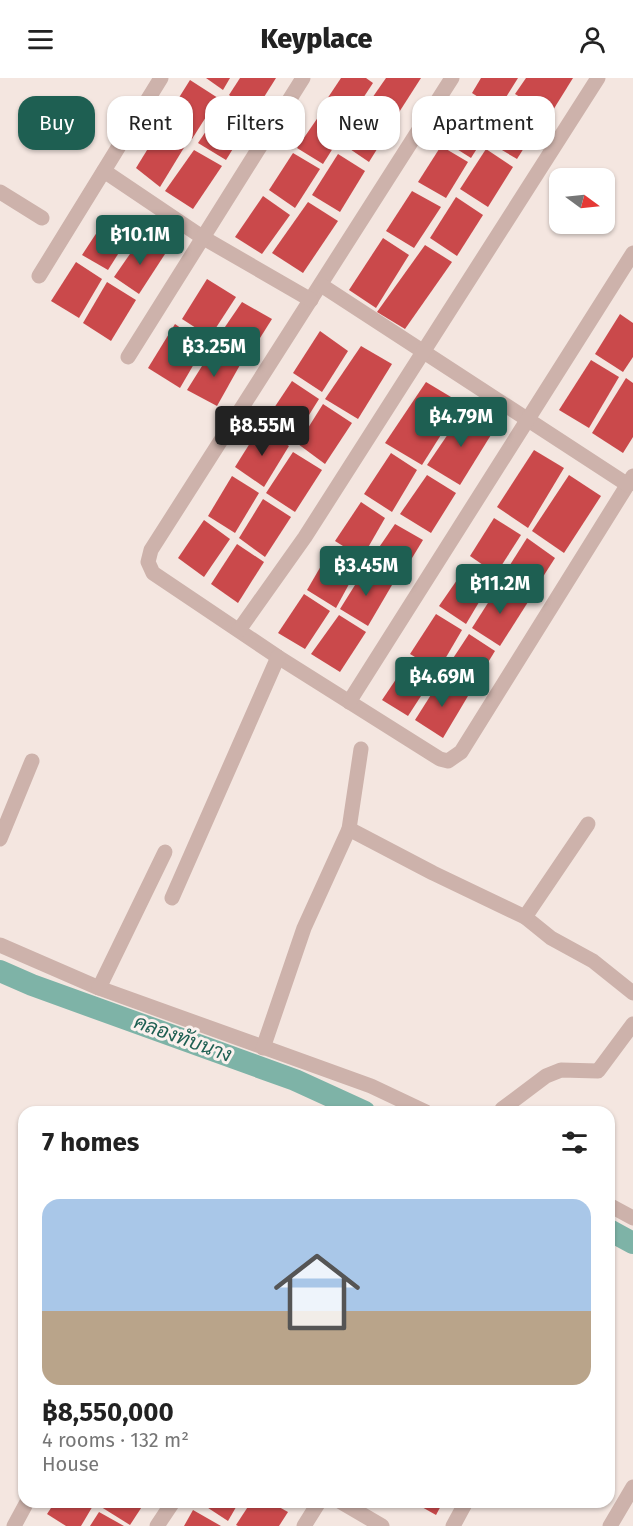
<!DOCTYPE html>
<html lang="en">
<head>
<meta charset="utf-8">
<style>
	:root { --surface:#fff; --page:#f6f6f6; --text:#222; --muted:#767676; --accent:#1e5f52 }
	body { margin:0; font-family:"Fira Sans",Sarabun,sans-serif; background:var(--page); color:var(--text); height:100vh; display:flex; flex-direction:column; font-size:22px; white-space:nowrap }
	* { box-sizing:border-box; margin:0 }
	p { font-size:20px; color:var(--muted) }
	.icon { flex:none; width:33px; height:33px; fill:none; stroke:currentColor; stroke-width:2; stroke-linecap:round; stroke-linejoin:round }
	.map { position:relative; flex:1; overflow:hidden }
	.drawer { position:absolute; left:18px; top:1028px; width:597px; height:402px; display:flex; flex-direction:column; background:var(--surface); border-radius:18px; box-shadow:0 2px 4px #0004 }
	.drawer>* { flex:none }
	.banner { position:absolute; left:18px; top:18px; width:597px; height:54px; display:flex; gap:12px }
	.needle { width:39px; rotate:105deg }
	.controls { position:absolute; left:549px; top:90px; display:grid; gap:12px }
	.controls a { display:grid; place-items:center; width:66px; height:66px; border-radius:12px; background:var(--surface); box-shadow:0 2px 4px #0004; font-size:30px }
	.price { position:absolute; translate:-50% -51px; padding:0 14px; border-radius:6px; background:var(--accent); color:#fff; font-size:20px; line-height:39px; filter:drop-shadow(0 2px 3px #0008) }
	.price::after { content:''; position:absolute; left:50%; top:36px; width:18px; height:14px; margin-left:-9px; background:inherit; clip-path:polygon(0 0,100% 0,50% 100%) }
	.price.on { background:#222; color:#fff }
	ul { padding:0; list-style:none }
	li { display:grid; align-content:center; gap:12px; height:318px; padding:0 24px }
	li span { display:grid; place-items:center; height:186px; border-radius:18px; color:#555 }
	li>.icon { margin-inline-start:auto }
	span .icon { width:108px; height:108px; fill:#fffc; stroke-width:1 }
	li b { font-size:26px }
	h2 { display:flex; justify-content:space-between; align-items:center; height:72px; padding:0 24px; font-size:26px }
	.chip { padding:0 21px; border-radius:18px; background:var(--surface); box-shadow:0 2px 4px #0004; font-size:21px; line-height:54px }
	.chip.on { background:var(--accent); color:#fff }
	header { display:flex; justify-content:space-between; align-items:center; height:78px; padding:0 24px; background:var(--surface); font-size:27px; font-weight:800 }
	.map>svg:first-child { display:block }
</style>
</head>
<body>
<header><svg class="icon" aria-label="menu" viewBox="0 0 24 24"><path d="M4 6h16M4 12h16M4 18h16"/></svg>Keyplace<svg class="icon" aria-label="person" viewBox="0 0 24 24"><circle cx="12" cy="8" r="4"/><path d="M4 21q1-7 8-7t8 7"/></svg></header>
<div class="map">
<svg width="633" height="1448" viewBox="0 0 633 1448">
	<rect width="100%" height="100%" fill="#f4e6e0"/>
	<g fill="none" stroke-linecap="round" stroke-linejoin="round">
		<g stroke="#7eb3a7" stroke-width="22">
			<path d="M 0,893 L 32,907 L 295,1002 L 365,1034"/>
			<path d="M 609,1152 L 633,1165"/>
		</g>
	</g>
	<g fill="#ca494b">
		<path d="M 206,0 L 230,0 L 223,12 Z"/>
		<path d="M 240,0 L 276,0 L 254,35 L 229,17 Z"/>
		<path d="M 341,0 L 366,0 L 373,5 L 348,43 L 323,27 Z"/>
		<path d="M 386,0 L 421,0 L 396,39 L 370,23 Z"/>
		<path d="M 481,0 L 518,0 L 498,32 L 472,15 Z"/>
		<path d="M 526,0 L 573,0 L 550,37 L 515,16 Z"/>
		<path d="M 190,2 L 218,20 L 192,61 L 165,42 Z"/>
		<path d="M 518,23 L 543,40 L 517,81 L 490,65 Z"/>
		<path d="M 225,25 L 252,40 L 226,82 L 198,65 Z"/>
		<path d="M 468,26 L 495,42 L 471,80 L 444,63 Z"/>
		<path d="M 370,29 L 394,44 L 369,84 L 344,67 Z"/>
		<path d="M 323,32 L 347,48 L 323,86 L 297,70 Z"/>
		<path d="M 160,51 L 185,68 L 160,109 L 136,90 Z"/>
		<path d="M 441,68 L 468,84 L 446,120 L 418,104 Z"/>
		<path d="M 486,71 L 513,89 L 488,129 L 460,111 Z"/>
		<path d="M 194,72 L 222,88 L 193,131 L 165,113 Z"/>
		<path d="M 293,75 L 320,91 L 295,130 L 269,112 Z"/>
		<path d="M 338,76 L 365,93 L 340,134 L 312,117 Z"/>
		<path d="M 412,113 L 441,129 L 414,170 L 386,153 Z"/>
		<path d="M 263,118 L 290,137 L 262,176 L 235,159 Z"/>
		<path d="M 456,119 L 483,137 L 457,178 L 430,160 Z"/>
		<path d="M 308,124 L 338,143 L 303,195 L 272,175 Z"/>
		<path d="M 107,139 L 132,154 L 108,192 L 82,177 Z"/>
		<path d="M 141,160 L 165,176 L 139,216 L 114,199 Z"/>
		<path d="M 383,160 L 409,177 L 376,230 L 349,212 Z"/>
		<path d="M 425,167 L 452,184 L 405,251 L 377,234 Z"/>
		<path d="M 76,184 L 102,201 L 79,240 L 51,223 Z"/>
		<path d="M 207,201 L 236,219 L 210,259 L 182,241 Z"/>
		<path d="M 107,204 L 136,222 L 111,263 L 83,245 Z"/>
		<path d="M 242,224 L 272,241 L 246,282 L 214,265 Z"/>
		<path d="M 620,236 L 633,245 L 633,279 L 623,294 L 595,276 Z"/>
		<path d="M 175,246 L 205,267 L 180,310 L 148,290 Z"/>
		<path d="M 320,253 L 348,273 L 322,314 L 293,295 Z"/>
		<path d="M 361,268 L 392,286 L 358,341 L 325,321 Z"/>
		<path d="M 212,272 L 240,287 L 217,328 L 187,312 Z"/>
		<path d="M 591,282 L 619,299 L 589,350 L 559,332 Z"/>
		<path d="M 626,300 L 633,305 L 633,359 L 623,375 L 592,355 Z"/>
		<path d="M 292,303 L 319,321 L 294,361 L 266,342 Z"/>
		<path d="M 426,304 L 461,325 L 422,387 L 385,365 Z"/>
		<path d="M 323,326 L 352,345 L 325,386 L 298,366 Z"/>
		<path d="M 463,334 L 494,352 L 460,407 L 427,387 Z"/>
		<path d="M 260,349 L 289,368 L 264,409 L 235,389 Z"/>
		<path d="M 534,372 L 564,390 L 528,450 L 497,429 Z"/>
		<path d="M 293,374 L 322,392 L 295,434 L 266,415 Z"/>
		<path d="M 391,375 L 417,392 L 392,434 L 364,416 Z"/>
		<path d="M 427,397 L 456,415 L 431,455 L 400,436 Z"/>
		<path d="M 569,397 L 601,418 L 564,475 L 532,453 Z"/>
		<path d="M 232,398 L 259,415 L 235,455 L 208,438 Z"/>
		<path d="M 263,421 L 291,439 L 265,479 L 239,460 Z"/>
		<path d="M 361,424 L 385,440 L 362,480 L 335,463 Z"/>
		<path d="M 494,440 L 521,457 L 496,496 L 470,478 Z"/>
		<path d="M 204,442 L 230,461 L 204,499 L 178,480 Z"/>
		<path d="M 395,446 L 423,462 L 398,503 L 369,484 Z"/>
		<path d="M 527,460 L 555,480 L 530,519 L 501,501 Z"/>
		<path d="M 237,466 L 264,484 L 238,525 L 211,506 Z"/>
		<path d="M 332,469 L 360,486 L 336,530 L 307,512 Z"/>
		<path d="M 466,489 L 491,504 L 466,546 L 439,528 Z"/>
		<path d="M 365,491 L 392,507 L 368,548 L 340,531 Z"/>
		<path d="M 500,506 L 528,524 L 500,568 L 472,550 Z"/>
		<path d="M 304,516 L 330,533 L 305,571 L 278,555 Z"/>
		<path d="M 436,536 L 462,552 L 438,593 L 410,576 Z"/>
		<path d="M 339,537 L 366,554 L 340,594 L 311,576 Z"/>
		<path d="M 469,556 L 495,573 L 471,612 L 444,594 Z"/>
		<path d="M 409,582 L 434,598 L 408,638 L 382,622 Z"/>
		<path d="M 441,601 L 468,618 L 443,660 L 415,642 Z"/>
		<path d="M 55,1424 L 90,1424 L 94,1426 L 81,1448 L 66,1448 L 47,1436 Z"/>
		<path d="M 100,1424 L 145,1424 L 130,1447 L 98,1427 Z"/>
		<path d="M 199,1424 L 239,1424 L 228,1443 Z"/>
		<path d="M 251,1424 L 270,1424 L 288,1434 L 279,1448 L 238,1448 L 236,1447 Z"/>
		<path d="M 413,1424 L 443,1424 L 436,1437 Z"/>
		<path d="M 193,1432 L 221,1448 L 184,1448 Z"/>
		<path d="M 99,1434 L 124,1448 L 90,1448 Z"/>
	</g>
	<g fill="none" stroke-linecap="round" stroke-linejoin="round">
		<g stroke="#cdb2ab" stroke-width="15">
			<path d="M 452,0 L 151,472 L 148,484 L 153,495 L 278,579 L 440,681 L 448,683 L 461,674 L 633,398"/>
			<path d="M 104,93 L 202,159 L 311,222"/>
			<path d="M 0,114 L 42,140"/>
			<path d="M 39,198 L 161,0"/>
			<path d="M 321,207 L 628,407"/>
			<path d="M 128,279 L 303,0"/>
			<path d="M 239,552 L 305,459 L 598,0"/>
			<path d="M 349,624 L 633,175"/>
			<path d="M 349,751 L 433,795 L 525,839 L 551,860 L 593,883 L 633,915"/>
			<path d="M 0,761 L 32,683"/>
			<path d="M 172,820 L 278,579"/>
			<path d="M 525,839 L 588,746"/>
			<path d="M 0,867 L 99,910 L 371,1008 L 426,1034"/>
			<path d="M 99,910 L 165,774"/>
			<path d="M 263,970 L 304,850 L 349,751 L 361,671"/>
			<path d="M 502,1031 L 546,998 L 561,992 L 598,993 L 633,946"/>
			<path d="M 609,1127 L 633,1140"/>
			<path d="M 341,1424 L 382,1448"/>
			<path d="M 14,1448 L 27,1424"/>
			<path d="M 157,1448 L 173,1424"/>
			<path d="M 304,1448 L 319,1424"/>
			<path d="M 453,1448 L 466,1424"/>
			<path d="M 610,1448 L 633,1409"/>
		</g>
	</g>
	<g text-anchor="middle" stroke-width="6" stroke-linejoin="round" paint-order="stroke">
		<g font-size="20" font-style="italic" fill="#1e5f52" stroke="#fbf1ee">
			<text transform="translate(183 960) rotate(20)" y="7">คลองทับนาง</text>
		</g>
	</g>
</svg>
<div class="controls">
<a><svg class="needle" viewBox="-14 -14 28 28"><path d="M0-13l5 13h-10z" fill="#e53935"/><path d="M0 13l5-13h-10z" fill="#767676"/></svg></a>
</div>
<b class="price" style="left:140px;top:188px">฿10.1M</b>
<b class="price" style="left:214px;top:300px">฿3.25M</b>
<b class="price" style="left:461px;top:370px">฿4.79M</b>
<b class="price on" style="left:262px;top:379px">฿8.55M</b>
<b class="price" style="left:366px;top:519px">฿3.45M</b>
<b class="price" style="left:500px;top:537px">฿11.2M</b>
<b class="price" style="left:442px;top:630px">฿4.69M</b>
<div class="banner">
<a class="chip on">Buy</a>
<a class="chip">Rent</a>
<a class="chip">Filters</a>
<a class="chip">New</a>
<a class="chip">Apartment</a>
</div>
<section class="drawer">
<h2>7 homes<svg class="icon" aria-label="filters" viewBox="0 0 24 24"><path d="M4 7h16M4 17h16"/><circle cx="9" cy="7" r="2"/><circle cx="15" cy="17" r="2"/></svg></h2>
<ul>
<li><span style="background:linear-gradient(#a9c7e8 60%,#b9a48a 0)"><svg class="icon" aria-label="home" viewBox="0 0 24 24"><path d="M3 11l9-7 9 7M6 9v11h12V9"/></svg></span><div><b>฿8,550,000</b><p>4 rooms · 132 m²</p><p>House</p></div></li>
</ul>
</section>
</div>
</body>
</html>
